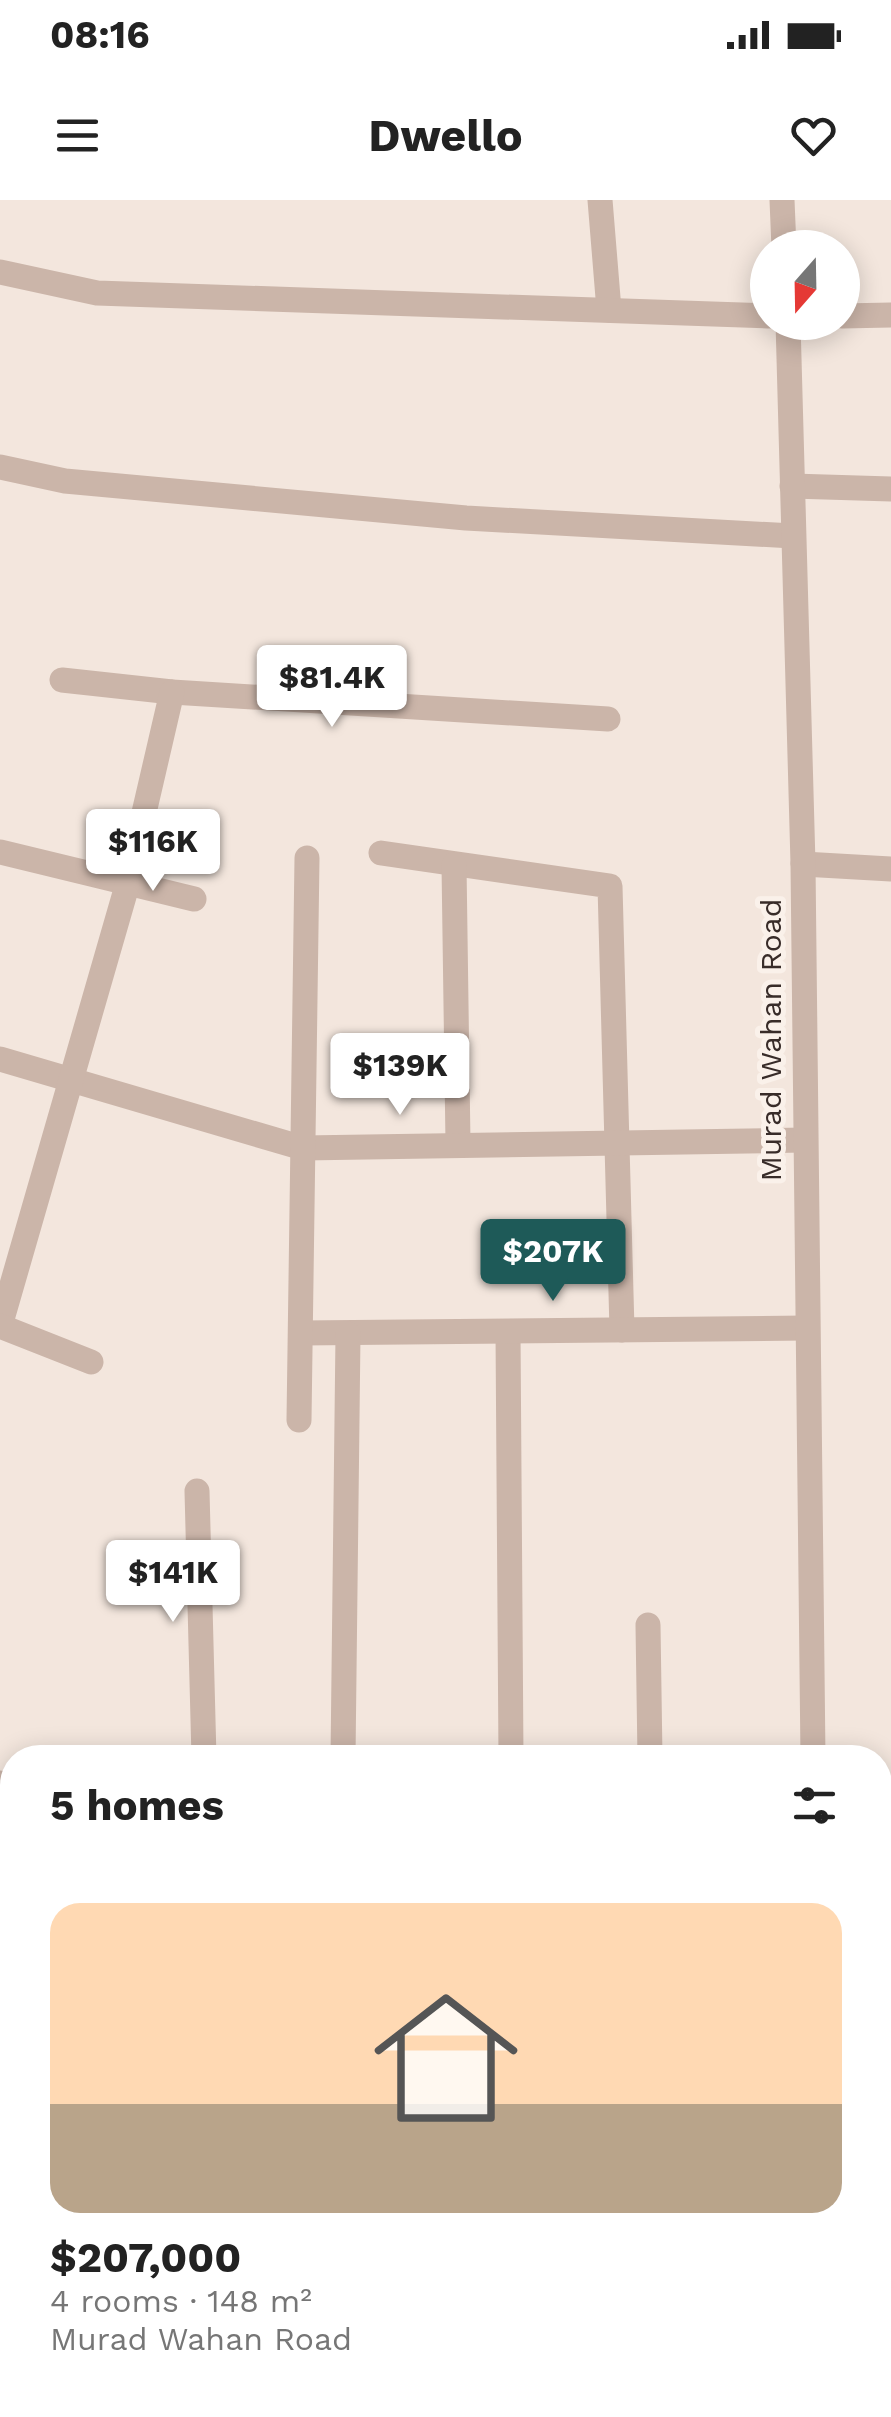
<!DOCTYPE html>
<html lang="en">
<head>
<meta charset="utf-8">
<style>
	:root { --surface:#fff; --page:#f2f2f2; --text:#222; --muted:#767676; --line:#e0e0e0; --accent:#1e5a58 }
	body { margin:0; font-family:"Work Sans",sans-serif; background:var(--page); color:var(--text); height:100vh; display:flex; flex-direction:column; font-size:38px; white-space:nowrap }
	* { box-sizing:border-box; margin:0 }
	p { font-size:32px; color:var(--muted) }
	.icon { flex:none; width:55px; height:55px; fill:none; stroke:currentColor; stroke-width:2; stroke-linecap:round; stroke-linejoin:round }
	.map { position:relative; flex:1; overflow:hidden }
	.side { position:absolute; left:0px; top:1545px; width:892px; height:672px; display:flex; flex-direction:column; background:var(--surface); border-radius:40px 40px 0 0; box-shadow:0 5px 25px #0003 }
	.side>* { flex:none }
	.needle { width:65px; rotate:200deg }
	.fabs { position:absolute; left:750px; top:30px; display:grid; gap:20px }
	.fabs a { display:grid; place-items:center; width:110px; height:110px; border-radius:50%; background:var(--surface); box-shadow:0 5px 25px #0003; font-size:50px }
	.price { position:absolute; translate:-50% -85px; padding:0 22px; border-radius:10px; background:#fff; color:#222; font-size:32px; line-height:65px; filter:drop-shadow(0 2px 5px #0008) }
	.price::after { content:''; position:absolute; left:50%; top:60px; width:30px; height:22px; margin-left:-15px; background:inherit; clip-path:polygon(0 0,100% 0,50% 100%) }
	.price.selected { background:var(--accent); color:#fff }
	ul { padding:0; list-style:none }
	li { display:grid; align-content:center; gap:20px; height:530px; padding:0 50px }
	li+li { border-top:2px solid var(--line) }
	li span { display:grid; place-items:center; height:310px; border-radius:30px; color:#555 }
	li>.icon { margin-inline-start:auto }
	span .icon { width:180px; height:180px; fill:#fffc; stroke-width:1 }
	li b { font-size:42px }
	h2 { display:flex; justify-content:space-between; align-items:center; height:120px; padding:0 50px; font-size:42px }
	.status { display:flex; justify-content:space-between; align-items:center; height:70px; padding:0 50px; background:var(--surface); direction:ltr }
	.status svg { height:28px; fill:currentColor }
	header { display:flex; justify-content:space-between; align-items:center; height:130px; padding:0 50px; background:var(--surface); font-size:45px; font-weight:700 }
	.map>svg:first-child { display:block }
</style>
</head>
<body>
<div class="status"><b>08:16</b><svg viewBox="0 0 49 12"><path d="M0 12V9h3v3zM5 12V6h3v6zM10 12V3h3v9zM15 12V0h3v12zM26 1h20v11H26zM47 4h2v5h-2z"/></svg></div>
<header><svg class="icon" aria-label="menu" viewBox="0 0 24 24"><path d="M4 6h16M4 12h16M4 18h16"/></svg>Dwello<svg class="icon" aria-label="heart" viewBox="0 0 24 24"><path d="M12 20l-8-8c-3-5 5-10 8-4 3-6 11-1 8 4z"/></svg></header>
<div class="map">
<svg width="891" height="2217" viewBox="0 0 891 2217">
	<rect width="100%" height="100%" fill="#f3e6dd"/>
	<g fill="none" stroke-linecap="round" stroke-linejoin="round">
		<g stroke="#cbb5a9" stroke-width="25">
			<path d="M 600,0 L 609,110"/>
			<path d="M 0,72 L 97,93 L 768,116"/>
			<path d="M 842,116 L 891,115"/>
			<path d="M 0,267 L 65,281 L 466,318 L 793,336"/>
			<path d="M 792,286 L 891,289"/>
			<path d="M 62,480 L 172,492 L 608,519"/>
			<path d="M 0,652 L 194,699"/>
			<path d="M 381,653 L 610,686 L 622,1130"/>
			<path d="M 803,664 L 891,669"/>
			<path d="M 454,665 L 458,943"/>
			<path d="M 0,859 L 303,948 L 804,940"/>
			<path d="M 0,1126 L 127,686 L 172,492"/>
			<path d="M 0,1126 L 91,1162"/>
			<path d="M 508,1132 L 511,1558"/>
			<path d="M 301,1133 L 806,1128"/>
			<path d="M 299,1220 L 307,658"/>
			<path d="M 197,1291 L 204,1558"/>
			<path d="M 648,1425 L 650,1558"/>
			<path d="M 343,1558 L 348,1134"/>
			<path d="M 0,1583 L 11,1587"/>
			<path d="M 0,1771 L 12,1771"/>
			<path d="M 880,1933 L 891,1934"/>
			<path d="M 362,2205 L 363,2217"/>
			<path d="M 532,2205 L 533,2208"/>
			<path d="M 657,2205 L 657,2217"/>
		</g>
		<g stroke="#cbb5a9" stroke-width="25">
			<path d="M 782,0 L 784,48"/>
			<path d="M 788,122 L 803,664 L 813,1558"/>
			<path d="M 843,2205 L 844,2217"/>
		</g>
	</g>
	<g text-anchor="middle" stroke-width="10" stroke-linejoin="round" paint-order="stroke">
		<g font-size="30" fill="#382c29" stroke="#faf1ea">
			<text transform="translate(771 840) rotate(-90)" y="10">Murad Wahan Road</text>
		</g>
	</g>
</svg>
<div class="fabs">
<a><svg class="needle" viewBox="-14 -14 28 28"><path d="M0-13l5 13h-10z" fill="#e53935"/><path d="M0 13l5-13h-10z" fill="#767676"/></svg></a>
</div>
<b class="price" style="left:332px;top:530px">$81.4K</b>
<b class="price" style="left:153px;top:694px">$116K</b>
<b class="price" style="left:400px;top:918px">$139K</b>
<b class="price selected" style="left:553px;top:1104px">$207K</b>
<b class="price" style="left:173px;top:1425px">$141K</b>
<section class="side">
<h2>5 homes<svg class="icon" aria-label="filters" viewBox="0 0 24 24"><path d="M4 7h16M4 17h16"/><circle cx="9" cy="7" r="2"/><circle cx="15" cy="17" r="2"/></svg></h2>
<ul>
<li><span style="background:linear-gradient(#ffd9b3 65%,#b9a48a 0)"><svg class="icon" aria-label="home" viewBox="0 0 24 24"><path d="M3 11l9-7 9 7M6 9v11h12V9"/></svg></span><div><b>$207,000</b><p>4 rooms · 148 m²</p><p>Murad Wahan Road</p></div></li>
</ul>
</section>
</div>
</body>
</html>
